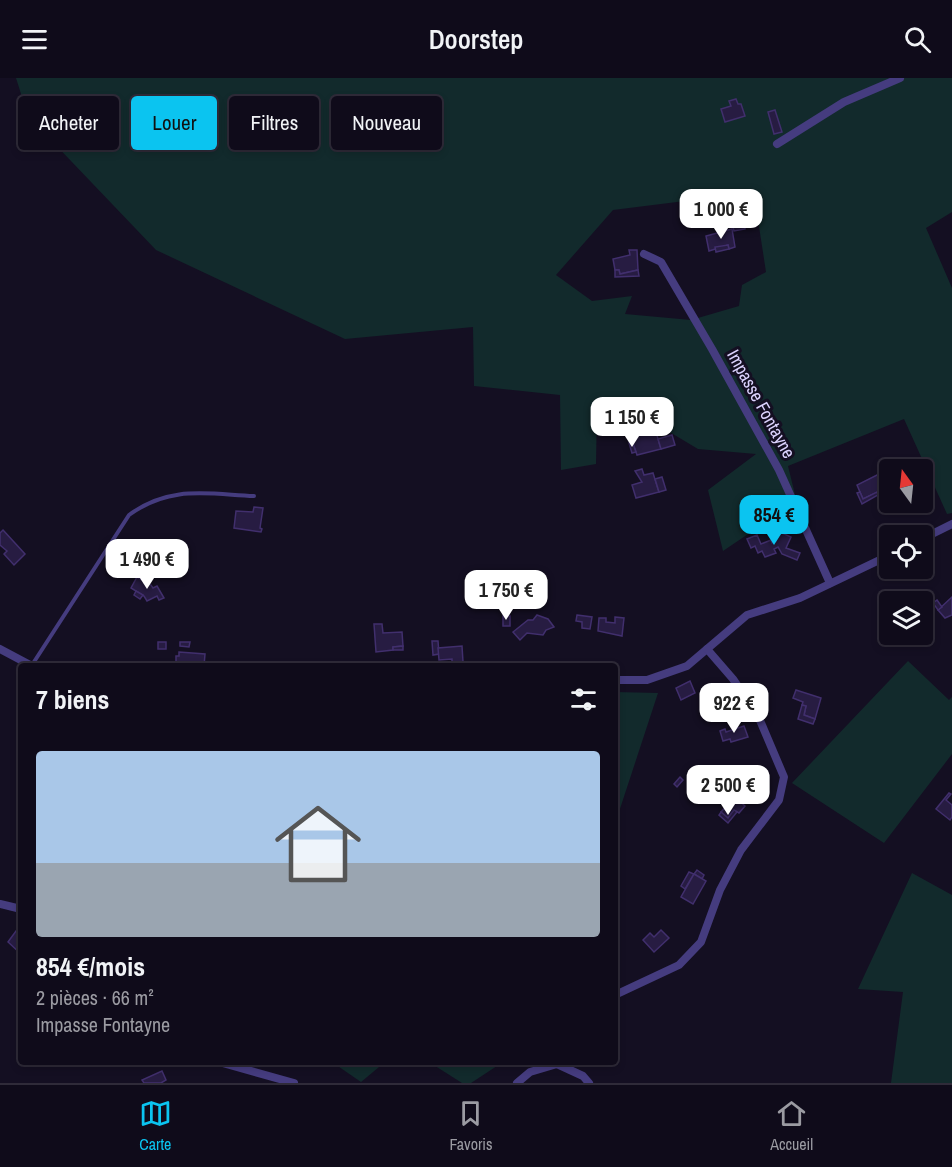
<!DOCTYPE html>
<html lang="fr">
<head>
<meta charset="utf-8">
<style>
	:root { --surface:#0f0b1a; --page:#1d1927; --text:#f1f3f6; --muted:#9b9ba2; --line:#2f2b39; --accent:#0bc4f0 }
	body { margin:0; font-family:"Archivo Narrow",sans-serif; background:var(--page); color:var(--text); height:100vh; display:flex; flex-direction:column; font-size:22px; white-space:nowrap }
	* { box-sizing:border-box; margin:0 }
	p { font-size:20px; color:var(--muted) }
	.icon { flex:none; width:33px; height:33px; fill:none; stroke:currentColor; stroke-width:2; stroke-linecap:round; stroke-linejoin:round }
	.map { position:relative; flex:1; overflow:hidden }
	.details { position:absolute; left:18px; top:585px; width:600px; height:402px; display:flex; flex-direction:column; background:var(--surface); border-radius:6px; box-shadow:0 3px 9px #0003,0 0 0 2px var(--line) }
	.details>* { flex:none }
	.top-card { position:absolute; left:18px; top:18px; width:600px; height:54px; display:flex; gap:12px }
	.needle { width:39px; rotate:345deg }
	.fabs { position:absolute; left:879px; top:381px; display:grid; gap:12px }
	.fabs a { display:grid; place-items:center; width:54px; height:54px; border-radius:6px; background:var(--surface); box-shadow:0 3px 9px #0003,0 0 0 2px var(--line); font-size:30px }
	.price { position:absolute; translate:-50% -51px; padding:0 14px; border-radius:12px; background:#fff; color:#222; font-size:20px; line-height:39px; filter:drop-shadow(0 2px 3px #0008) }
	.price::after { content:''; position:absolute; left:50%; top:36px; width:18px; height:14px; margin-left:-9px; background:inherit; clip-path:polygon(0 0,100% 0,50% 100%) }
	.price.on { background:var(--accent); color:#111 }
	ul { padding:0; list-style:none }
	li { display:grid; align-content:center; gap:12px; height:318px; padding:0 18px }
	li span { display:grid; place-items:center; height:186px; border-radius:6px; color:#555 }
	li>.icon { margin-inline-start:auto }
	span .icon { width:108px; height:108px; fill:#fffc; stroke-width:1 }
	li b { font-size:26px }
	h2 { display:flex; justify-content:space-between; align-items:center; height:72px; padding:0 18px; font-size:26px }
	.chip { padding:0 21px; border-radius:6px; background:var(--surface); box-shadow:0 3px 9px #0003,0 0 0 2px var(--line); font-size:21px; line-height:54px }
	.chip.on { background:var(--accent); color:#111 }
	header { display:flex; justify-content:space-between; align-items:center; height:78px; padding:0 18px; background:var(--surface); font-size:27px; font-weight:600 }
	.menu { display:flex; justify-content:space-around; align-items:center; height:84px; border-top:2px solid var(--line); background:var(--surface); font-size:16px; color:var(--muted) }
	.menu a { display:grid; justify-items:center; gap:3px }
	.menu .on { color:var(--accent) }
	.map>svg:first-child { display:block }
</style>
</head>
<body>
<header><svg class="icon" aria-label="menu" viewBox="0 0 24 24"><path d="M4 6h16M4 12h16M4 18h16"/></svg>Doorstep<svg class="icon" aria-label="search" viewBox="0 0 24 24"><circle cx="10" cy="10" r="6"/><path d="M15 15l6 6"/></svg></header>
<div class="map">
<svg width="952" height="1005" viewBox="0 0 952 1005">
	<rect width="100%" height="100%" fill="#140f22"/>
	<g fill="#122a2c" fill-rule="evenodd">
		<path d="M 16,0 L 952,0 L 952,134 L 926,150 L 952,210 L 952,435 L 947,436 L 904,341 L 788,388 L 803,449 L 763,446 L 723,473 L 708,412 L 756,376 L 698,371 L 638,335 L 597,331 L 596,386 L 561,392 L 560,317 L 474,308 L 473,249 L 345,261 L 156,172 L 28,38 ZM 693,122 L 758,142 L 766,194 L 742,207 L 739,228 L 691,242 L 625,236 L 632,218 L 592,223 L 556,197 L 613,132 Z"/>
		<path d="M 908,583 L 949,622 L 952,619 L 952,676 L 884,765 L 792,705 Z"/>
		<path d="M 615,614 L 658,615 L 615,746 Z"/>
		<path d="M 912,795 L 952,817 L 952,1005 L 891,1005 L 903,914 L 858,911 Z"/>
		<path d="M 332,984 L 385,984 L 361,1004 Z"/>
		<path d="M 429,984 L 503,984 L 471,1005 L 462,1005 Z"/>
	</g>
	<g fill="#271c42" stroke="#412f6d" stroke-width="1.5">
		<path d="M 736,21 L 738,26 L 741,26 L 745,38 L 725,44 L 721,31 L 731,28 L 729,23 Z"/>
		<path d="M 775,32 L 782,54 L 774,56 L 768,34 Z"/>
		<path d="M 743,138 L 745,151 L 734,153 L 732,145 L 740,143 L 740,139 Z"/>
		<path d="M 732,151 L 735,169 L 729,171 L 728,167 L 709,173 L 706,158 Z"/>
		<path d="M 728,167 L 729,171 L 716,174 L 715,169 Z"/>
		<path d="M 629,172 L 637,172 L 638,192 L 620,196 L 619,192 L 615,192 L 613,181 L 630,177 Z"/>
		<path d="M 615,192 L 619,192 L 620,196 L 638,192 L 639,198 L 615,199 Z"/>
		<path d="M 647,348 L 649,355 L 642,357 L 640,349 Z"/>
		<path d="M 640,349 L 642,357 L 656,354 L 661,371 L 637,377 L 629,353 Z"/>
		<path d="M 672,357 L 675,367 L 661,371 L 658,361 Z"/>
		<path d="M 632,364 L 636,374 L 632,375 L 629,365 Z"/>
		<path d="M 642,391 L 644,397 L 653,395 L 659,414 L 636,420 L 632,407 L 642,404 L 635,393 Z"/>
		<path d="M 881,395 L 889,409 L 863,421 L 857,407 Z"/>
		<path d="M 662,399 L 666,412 L 659,414 L 655,401 Z"/>
		<path d="M 860,414 L 863,421 L 877,414 L 878,417 L 862,426 L 857,415 Z"/>
		<path d="M 254,429 L 263,430 L 260,450 L 262,451 L 261,454 L 234,450 L 236,433 L 253,434 Z"/>
		<path d="M 3,452 L 25,476 L 14,487 L 4,476 L 7,473 L 0,467 L 0,455 Z"/>
		<path d="M 780,454 L 791,459 L 786,470 L 800,475 L 797,482 L 782,476 L 778,469 L 774,471 L 776,475 L 765,479 L 762,473 L 758,475 L 755,468 L 751,470 L 747,461 L 757,457 L 761,466 L 771,462 L 772,465 L 776,463 Z"/>
		<path d="M 137,499 L 151,507 L 153,510 L 157,508 L 164,520 L 159,522 L 157,518 L 147,523 L 144,518 L 131,510 Z"/>
		<path d="M 136,513 L 143,517 L 140,521 L 134,517 Z"/>
		<path d="M 952,519 L 952,537 L 945,540 L 938,532 Z"/>
		<path d="M 937,522 L 942,529 L 938,532 L 933,525 Z"/>
		<path d="M 537,537 L 548,541 L 554,549 L 546,552 L 543,557 L 527,555 L 520,562 L 513,554 L 528,542 L 533,542 Z"/>
		<path d="M 577,537 L 592,539 L 590,551 L 582,550 L 582,544 L 576,543 Z"/>
		<rect x="503" y="538" width="7" height="10"/>
		<path d="M 615,539 L 624,540 L 622,558 L 598,553 L 599,540 L 606,540 L 606,544 L 615,545 Z"/>
		<path d="M 374,546 L 382,546 L 383,555 L 402,554 L 403,568 L 393,569 L 393,572 L 376,574 Z"/>
		<path d="M 432,563 L 438,563 L 439,576 L 433,577 Z"/>
		<rect x="158" y="564" width="8" height="7"/>
		<path d="M 180,564 L 190,564 L 189,569 L 180,568 Z"/>
		<path d="M 403,568 L 403,572 L 393,572 L 393,569 Z"/>
		<path d="M 462,568 L 463,584 L 452,585 L 452,581 L 439,582 L 438,570 Z"/>
		<path d="M 179,574 L 205,576 L 204,588 L 185,586 L 185,588 L 176,588 L 176,578 L 179,578 Z"/>
		<path d="M 690,603 L 695,615 L 681,622 L 676,610 Z"/>
		<path d="M 796,612 L 821,620 L 815,641 L 804,637 L 806,628 L 802,627 L 803,624 L 793,620 Z"/>
		<path d="M 802,627 L 806,628 L 804,637 L 815,641 L 813,646 L 798,641 Z"/>
		<path d="M 744,648 L 748,659 L 731,664 L 730,661 L 723,663 L 720,653 L 725,651 L 726,654 Z"/>
		<path d="M 680,699 L 683,702 L 677,709 L 674,706 Z"/>
		<path d="M 949,715 L 951,716 L 946,722 L 952,727 L 952,739 L 950,742 L 936,731 Z"/>
		<path d="M 735,719 L 745,728 L 739,735 L 734,732 L 728,740 L 721,734 Z"/>
		<path d="M 734,732 L 737,734 L 728,745 L 719,737 L 721,734 L 728,740 Z"/>
		<path d="M 697,792 L 704,797 L 702,801 L 694,796 Z"/>
		<path d="M 689,794 L 694,796 L 685,811 L 681,808 Z"/>
		<path d="M 694,796 L 706,803 L 693,826 L 681,819 Z"/>
		<path d="M 661,852 L 669,860 L 654,874 L 643,862 L 650,855 L 654,859 Z"/>
		<path d="M 16,853 L 21,857 L 21,876 L 8,864 Z"/>
		<path d="M 162,993 L 166,1002 L 161,1005 L 144,1005 L 142,1002 Z"/>
	</g>
	<g fill="none" stroke-linecap="round" stroke-linejoin="round">
		<path stroke="#453c7f" stroke-width="4" d="M 32,587 L 129,437 C 170,407 207,416 254,418"/>
		<g stroke="#453c7f" stroke-width="8">
			<path d="M 777,66 L 844,24 L 900,0"/>
			<path d="M 644,176 L 661,184 L 712,271 L 779,392 L 830,505"/>
			<path d="M 922,461 L 952,446"/>
			<path d="M 0,571 L 32,588"/>
			<path d="M 615,602 L 647,602 L 687,588 L 747,537 L 800,520 L 890,477"/>
			<path d="M 0,826 L 21,831"/>
			<path d="M 615,917 L 679,887 L 701,864 L 720,812 L 741,772 L 779,722 L 784,699 L 759,640 L 733,601 L 707,571"/>
			<path d="M 219,984 L 294,1005"/>
			<path d="M 557,986 L 583,998 L 589,1005"/>
			<path d="M 517,1005 L 530,994 L 557,986"/>
		</g>
	</g>
	<g text-anchor="middle" stroke-width="6" stroke-linejoin="round" paint-order="stroke">
		<g font-size="18" fill="#dbd2fd" stroke="#140f22">
			<text transform="translate(761 326) rotate(61)" y="6">Impasse Fontayne</text>
		</g>
	</g>
</svg>
<div class="fabs">
<a><svg class="needle" viewBox="-14 -14 28 28"><path d="M0-13l5 13h-10z" fill="#e53935"/><path d="M0 13l5-13h-10z" fill="#9b9ba2"/></svg></a>
<a><svg class="icon" aria-label="locate" viewBox="0 0 24 24"><circle cx="12" cy="12" r="6"/><path d="M12 2v4M12 18v4M2 12h4M18 12h4"/></svg></a>
<a><svg class="icon" aria-label="layers" viewBox="0 0 24 24"><path d="M12 4l9 5-9 5-9-5zM3 14l9 5 9-5"/></svg></a>
</div>
<b class="price" style="left:721px;top:162px">1 000 €</b>
<b class="price" style="left:632px;top:370px">1 150 €</b>
<b class="price on" style="left:774px;top:468px">854 €</b>
<b class="price" style="left:147px;top:512px">1 490 €</b>
<b class="price" style="left:506px;top:543px">1 750 €</b>
<b class="price" style="left:734px;top:656px">922 €</b>
<b class="price" style="left:728px;top:738px">2 500 €</b>
<div class="top-card">
<a class="chip">Acheter</a>
<a class="chip on">Louer</a>
<a class="chip">Filtres</a>
<a class="chip">Nouveau</a>
</div>
<section class="details">
<h2>7 biens<svg class="icon" aria-label="filters" viewBox="0 0 24 24"><path d="M4 7h16M4 17h16"/><circle cx="9" cy="7" r="2"/><circle cx="15" cy="17" r="2"/></svg></h2>
<ul>
<li><span style="background:linear-gradient(#a9c7e8 60%,#9aa5b1 0)"><svg class="icon" aria-label="home" viewBox="0 0 24 24"><path d="M3 11l9-7 9 7M6 9v11h12V9"/></svg></span><div><b>854 €/mois</b><p>2 pièces · 66 m²</p><p>Impasse Fontayne</p></div></li>
</ul>
</section>
</div>
<nav class="menu">
<a class="on"><svg class="icon" aria-label="map" viewBox="0 0 24 24"><path d="M3 6l6-2 6 2 6-2v14l-6 2-6-2-6 2zM9 4v14M15 6v14"/></svg>Carte</a>
<a><svg class="icon" aria-label="saved" viewBox="0 0 24 24"><path d="M7 4h10v16l-5-4-5 4z"/></svg>Favoris</a>
<a><svg class="icon" aria-label="home" viewBox="0 0 24 24"><path d="M3 11l9-7 9 7M6 9v11h12V9"/></svg>Accueil</a>
</nav>
</body>
</html>
